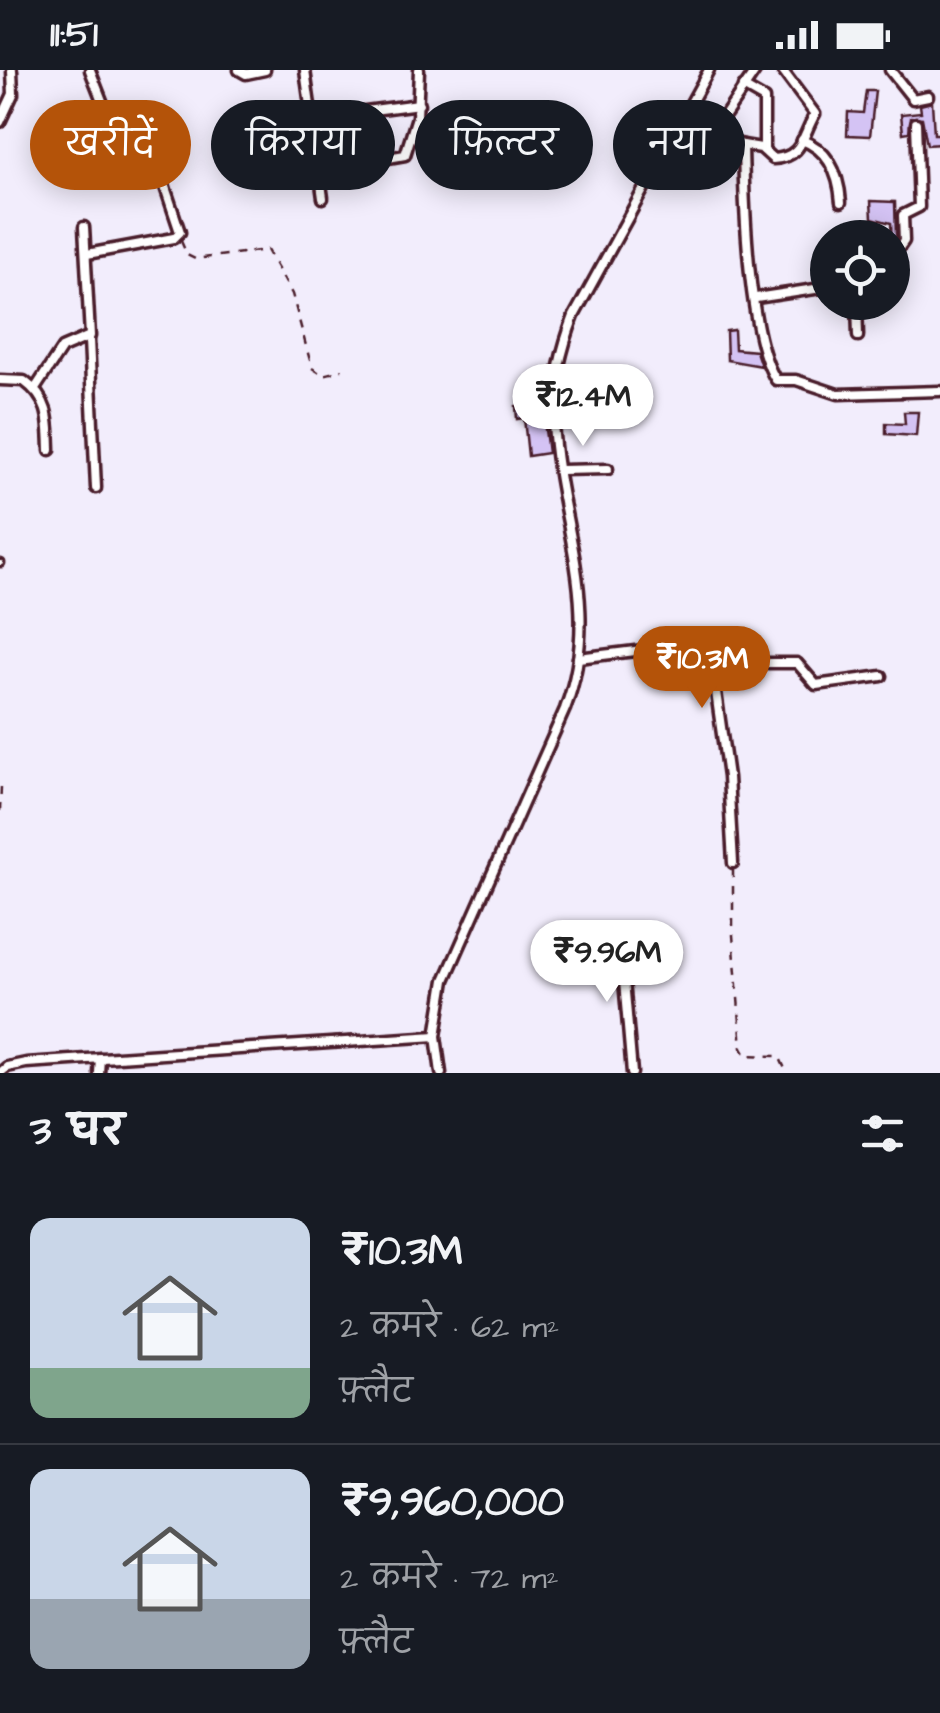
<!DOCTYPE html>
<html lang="hi">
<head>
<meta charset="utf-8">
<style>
	:root { --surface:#171b24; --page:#242831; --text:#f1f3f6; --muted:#9ea1a6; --line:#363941; --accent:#b45309 }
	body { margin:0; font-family:"Architects Daughter","Playpen Sans Deva",sans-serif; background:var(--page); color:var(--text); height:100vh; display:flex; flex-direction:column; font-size:38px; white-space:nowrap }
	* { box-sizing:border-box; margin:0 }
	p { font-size:32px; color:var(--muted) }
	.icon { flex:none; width:55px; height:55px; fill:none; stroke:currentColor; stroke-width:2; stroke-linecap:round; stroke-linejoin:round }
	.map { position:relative; height:1003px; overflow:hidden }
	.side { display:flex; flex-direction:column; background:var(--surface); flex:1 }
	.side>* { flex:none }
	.hud { position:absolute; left:30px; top:30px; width:880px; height:90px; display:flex; gap:20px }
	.controls { position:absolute; left:810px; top:150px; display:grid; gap:20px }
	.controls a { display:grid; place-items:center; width:100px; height:100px; border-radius:50%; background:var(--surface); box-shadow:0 5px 25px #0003; font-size:50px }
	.price { position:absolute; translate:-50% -85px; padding:0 22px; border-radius:35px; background:#fff; color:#222; font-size:32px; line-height:65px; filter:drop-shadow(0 2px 5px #0008) }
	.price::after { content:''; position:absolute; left:50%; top:60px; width:30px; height:22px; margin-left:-15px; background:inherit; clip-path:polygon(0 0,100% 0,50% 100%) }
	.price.active { background:var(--accent); color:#fff }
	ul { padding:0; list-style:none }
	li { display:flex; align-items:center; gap:30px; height:250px; padding:0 30px }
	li+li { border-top:2px solid var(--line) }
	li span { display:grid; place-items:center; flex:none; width:280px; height:200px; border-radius:20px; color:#555 }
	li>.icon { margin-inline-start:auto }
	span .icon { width:120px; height:120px; fill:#fffc; stroke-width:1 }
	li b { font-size:42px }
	h2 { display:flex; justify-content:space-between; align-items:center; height:120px; padding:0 30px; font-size:42px }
	.tag { padding:0 35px; border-radius:45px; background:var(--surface); box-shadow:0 5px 25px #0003; font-size:35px; line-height:90px }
	.tag.active { background:var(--accent); color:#fff }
	.status { display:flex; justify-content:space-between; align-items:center; height:70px; padding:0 50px; background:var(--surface); direction:ltr }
	.status svg { height:28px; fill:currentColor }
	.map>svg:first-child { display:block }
</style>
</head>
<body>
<div class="status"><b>11:51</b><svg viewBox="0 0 49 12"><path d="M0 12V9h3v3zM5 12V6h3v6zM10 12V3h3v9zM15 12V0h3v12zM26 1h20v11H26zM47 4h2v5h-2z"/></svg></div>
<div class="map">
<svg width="940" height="1003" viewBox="0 0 940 1003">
	<rect width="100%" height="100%" fill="#f2edfc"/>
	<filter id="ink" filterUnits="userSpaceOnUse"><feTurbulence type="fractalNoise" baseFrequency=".01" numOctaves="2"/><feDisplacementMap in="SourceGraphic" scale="20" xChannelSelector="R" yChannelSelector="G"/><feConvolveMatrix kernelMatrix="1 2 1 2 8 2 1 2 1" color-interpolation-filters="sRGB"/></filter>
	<g filter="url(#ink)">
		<g fill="#d4c3f4" stroke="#4a1f2b" stroke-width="2.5">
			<path d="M 866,21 L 875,21 L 870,66 L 847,65 L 848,42 L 863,43 Z"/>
			<path d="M 932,32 L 934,64 L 940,64 L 940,74 L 927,75 L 922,48 L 911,47 L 909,62 L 903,63 L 901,44 L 921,42 L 920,35 Z"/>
			<path d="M 684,74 L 711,87 L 713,80 L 720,83 L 718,96 L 700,90 L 696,99 L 677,90 Z"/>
			<path d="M 871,131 L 895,132 L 896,169 L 892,174 L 891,153 L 872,148 Z"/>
			<path d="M 734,260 L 735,279 L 756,281 L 761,296 L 727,290 L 726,261 Z"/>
			<path d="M 540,320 L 548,383 L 528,386 L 524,348 L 517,349 L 516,336 L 522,335 L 520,322 Z"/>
			<path d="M 904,342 L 918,342 L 916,366 L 886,364 L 886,353 L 905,354 Z"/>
		</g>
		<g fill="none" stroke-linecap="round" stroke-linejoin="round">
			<g stroke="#4a1f2b" stroke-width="11">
				<path id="service" d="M 0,493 L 1,493"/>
			</g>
			<g stroke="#4a1f2b" stroke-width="15">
				<g id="minor">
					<path d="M 239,0 L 246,4 L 265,0"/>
					<path d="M 305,0 L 323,128"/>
					<path d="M 890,0 L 913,29 L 928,26"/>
					<path d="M 743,17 L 764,29 L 764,80"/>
					<path d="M 312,48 L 419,34"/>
					<path d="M 0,52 L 13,24 L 12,0"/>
					<path d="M 678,56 L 743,75 C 744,129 748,267 776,310 L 796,310 L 838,324 L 940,321"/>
					<path d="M 713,63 L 756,0"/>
					<path d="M 802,70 C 829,80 839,105 841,132"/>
					<path d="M 743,75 L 761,78 L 773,89 C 803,88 802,66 815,44 L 782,0"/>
					<path d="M 320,100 L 405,85 L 417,47 L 419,0"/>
					<path d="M 852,168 L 853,158"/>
					<path d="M 87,184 L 174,168 L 180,162 L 156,90 L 157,55 L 113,59 L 90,0"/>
					<path d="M 892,188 L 904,171 L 903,145 L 919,137 L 916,53"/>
					<path d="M 756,228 L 828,217"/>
					<path d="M 857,232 L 858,266"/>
					<path d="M 89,270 L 96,418"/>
					<path d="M 0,310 L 24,311 C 50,330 49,350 50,380"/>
					<path d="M 35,319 L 62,278 L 90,266 L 84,157"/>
					<path d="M 561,400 L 608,399"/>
					<path d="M 709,572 L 741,575 L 754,593 L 797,593 L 816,615 L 882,606"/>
					<path d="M 578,588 L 709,572 L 728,707 L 733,793"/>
					<path d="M 626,867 L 623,899 L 632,1003"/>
					<path d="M 0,1003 L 7,997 L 26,993 L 436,966"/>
					<path d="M 99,1003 L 100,988"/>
					<path d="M 441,1003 L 436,966 L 445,910 L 565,639 C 604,537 558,452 553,351 C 552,318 562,277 574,246 L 709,0"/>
				</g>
			</g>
			<g stroke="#4a1f2b" stroke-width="2.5" stroke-dasharray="8 8" stroke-linecap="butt">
				<path d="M 181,171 L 187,185 L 195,189 L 267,180 L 292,224 L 312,298 L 323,305 L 342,300"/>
				<path d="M 0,741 L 1,716"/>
				<path d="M 733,800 L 733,865 L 742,978 L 746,985 L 779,986 L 787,1003"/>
			</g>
			<use href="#service" stroke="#fff" stroke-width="4"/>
			<use href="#minor" stroke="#fff" stroke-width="8"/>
		</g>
	</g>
</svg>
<div class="controls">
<a><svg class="icon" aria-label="locate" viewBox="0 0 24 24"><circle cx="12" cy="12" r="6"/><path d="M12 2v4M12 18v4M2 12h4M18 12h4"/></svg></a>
</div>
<b class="price" style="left:583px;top:379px">₹12.4M</b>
<b class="price active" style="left:702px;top:641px">₹10.3M</b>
<b class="price" style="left:607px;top:935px">₹9.96M</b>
<div class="hud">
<a class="tag active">खरीदें</a>
<a class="tag">किराया</a>
<a class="tag">फ़िल्टर</a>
<a class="tag">नया</a>
</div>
</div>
<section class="side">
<h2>3 घर<svg class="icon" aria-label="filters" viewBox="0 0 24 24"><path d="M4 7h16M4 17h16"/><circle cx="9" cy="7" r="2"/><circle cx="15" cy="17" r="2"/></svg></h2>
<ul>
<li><span style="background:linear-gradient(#c9d6e8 75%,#7fa58c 0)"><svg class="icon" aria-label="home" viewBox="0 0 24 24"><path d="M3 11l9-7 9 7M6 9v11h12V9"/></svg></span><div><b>₹10.3M</b><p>2 कमरे · 62 m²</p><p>फ़्लैट</p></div></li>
<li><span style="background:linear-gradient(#c9d6e8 65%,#9aa5b1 0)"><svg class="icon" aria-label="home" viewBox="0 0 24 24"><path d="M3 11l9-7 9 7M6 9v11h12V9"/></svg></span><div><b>₹9,960,000</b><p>2 कमरे · 72 m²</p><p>फ़्लैट</p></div></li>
</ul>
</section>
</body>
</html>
